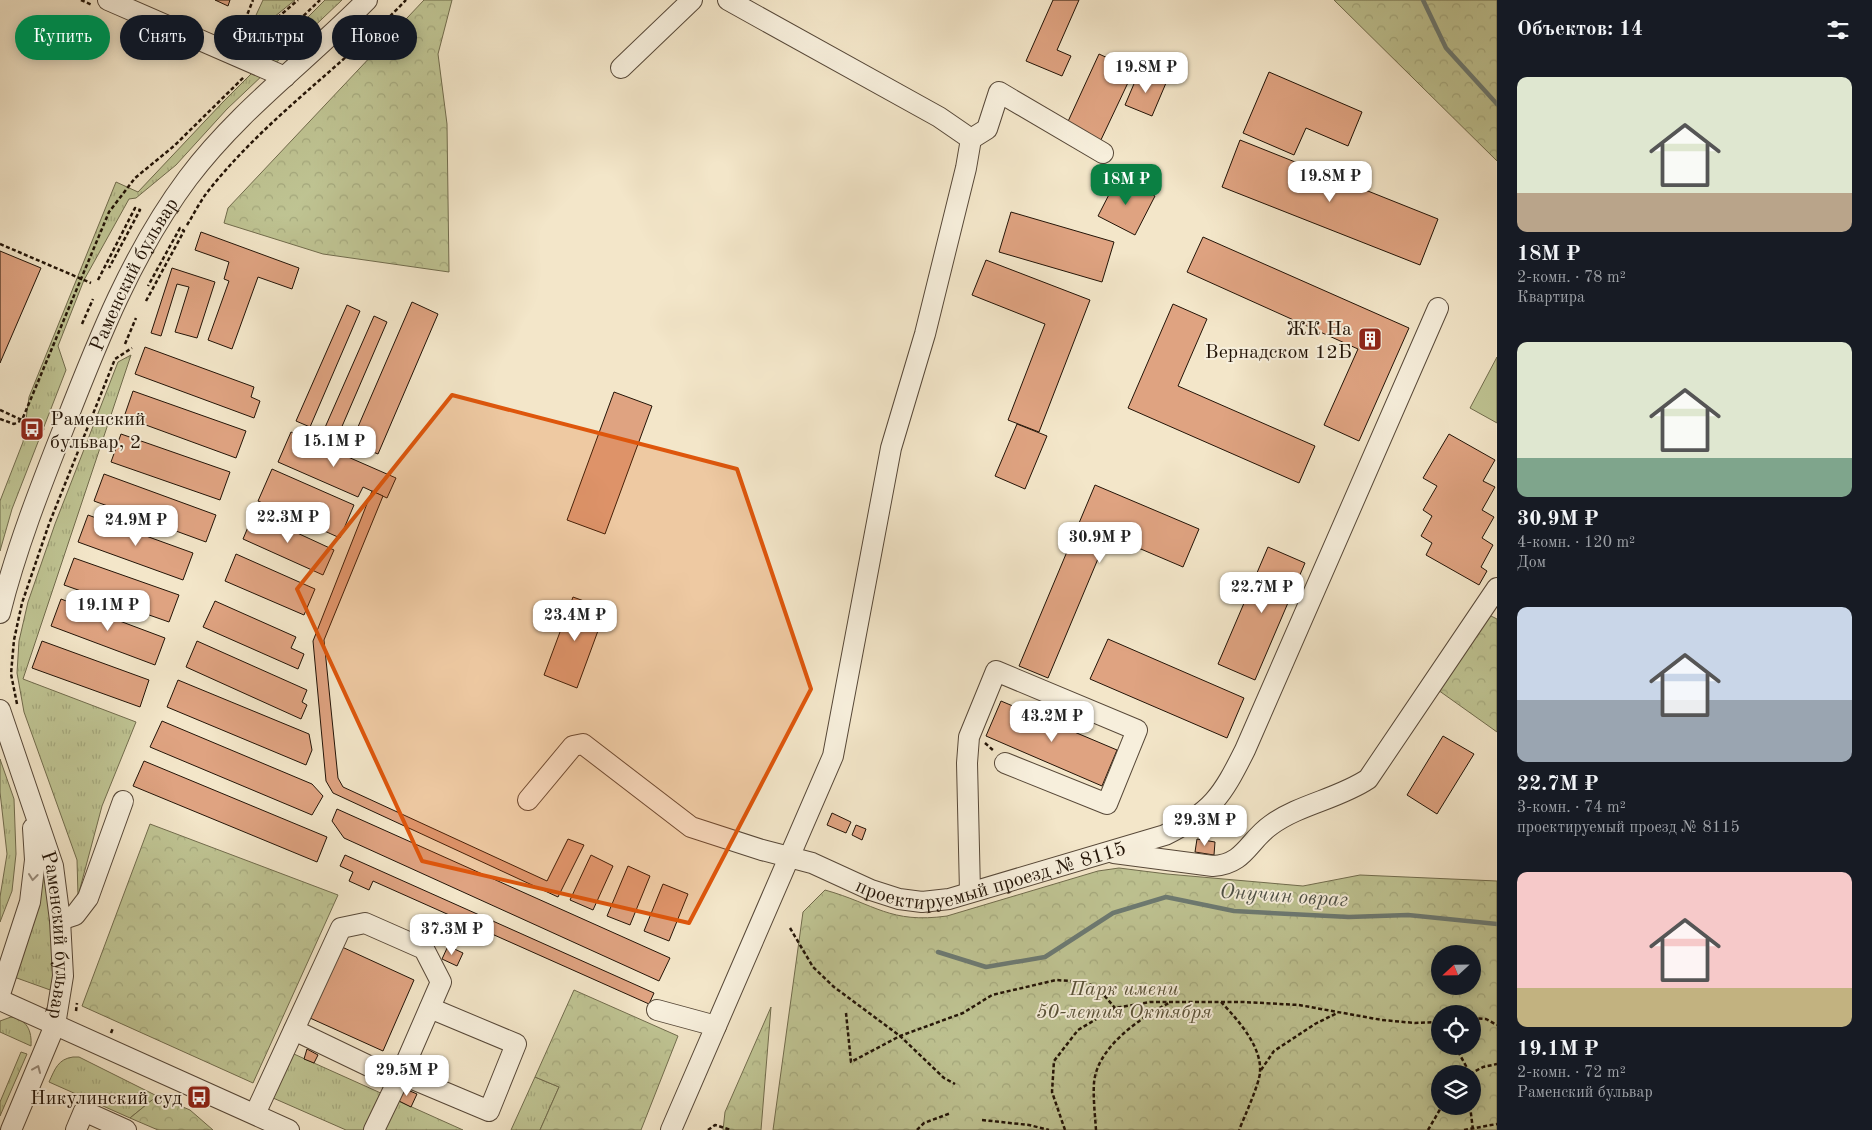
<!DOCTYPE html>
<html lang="ru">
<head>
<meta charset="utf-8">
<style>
	:root { --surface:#171b24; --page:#242831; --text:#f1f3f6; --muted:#9ea1a6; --accent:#0b8043 }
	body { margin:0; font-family:"Old Standard TT",serif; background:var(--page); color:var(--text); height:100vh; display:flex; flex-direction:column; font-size:19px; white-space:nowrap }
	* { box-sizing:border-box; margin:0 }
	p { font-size:16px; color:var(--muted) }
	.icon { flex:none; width:28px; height:28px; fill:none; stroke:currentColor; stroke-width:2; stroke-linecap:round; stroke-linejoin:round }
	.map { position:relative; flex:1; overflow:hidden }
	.side { display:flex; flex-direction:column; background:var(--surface); width:375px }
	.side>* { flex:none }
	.banner { position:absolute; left:15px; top:15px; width:475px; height:45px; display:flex; gap:10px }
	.needle { width:32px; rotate:248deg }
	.buttons { position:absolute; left:1431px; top:945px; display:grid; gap:10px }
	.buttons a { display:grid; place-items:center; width:50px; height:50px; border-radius:50%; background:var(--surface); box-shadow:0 2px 12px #0003; font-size:25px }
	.price { position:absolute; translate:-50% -42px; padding:0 11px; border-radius:10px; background:#fff; color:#222; font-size:16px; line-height:32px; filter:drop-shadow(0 1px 2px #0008) }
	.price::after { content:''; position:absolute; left:50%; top:30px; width:15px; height:11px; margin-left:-8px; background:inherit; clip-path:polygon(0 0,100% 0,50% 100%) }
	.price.current { background:var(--accent); color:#fff }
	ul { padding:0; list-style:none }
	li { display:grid; align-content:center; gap:10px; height:265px; padding:0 20px }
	li span { display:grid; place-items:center; height:155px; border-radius:10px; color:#555 }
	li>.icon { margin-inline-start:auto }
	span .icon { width:90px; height:90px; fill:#fffc; stroke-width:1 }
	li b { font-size:21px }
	h2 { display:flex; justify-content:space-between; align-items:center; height:60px; padding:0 20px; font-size:21px }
	.chip { padding:0 18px; border-radius:22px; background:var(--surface); box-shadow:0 2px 12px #0003; font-size:18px; line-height:45px }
	.chip.current { background:var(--accent); color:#fff }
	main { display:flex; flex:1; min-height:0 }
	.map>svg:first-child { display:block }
</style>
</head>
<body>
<main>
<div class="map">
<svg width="1497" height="1130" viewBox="0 0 1497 1130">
	<defs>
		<pattern id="grass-tufts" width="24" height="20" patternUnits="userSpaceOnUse" patternTransform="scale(1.25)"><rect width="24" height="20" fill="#bfc493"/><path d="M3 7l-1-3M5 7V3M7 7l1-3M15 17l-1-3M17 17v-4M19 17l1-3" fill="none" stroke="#a4a87d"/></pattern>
		<pattern id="forest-crowns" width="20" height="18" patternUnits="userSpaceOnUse" patternTransform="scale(1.25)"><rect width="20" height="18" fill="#bfc493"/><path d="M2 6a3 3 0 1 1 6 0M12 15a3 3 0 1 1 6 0" fill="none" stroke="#a4a87d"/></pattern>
	</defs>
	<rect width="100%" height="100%" fill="#f3e6c9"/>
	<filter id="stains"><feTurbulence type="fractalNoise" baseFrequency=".004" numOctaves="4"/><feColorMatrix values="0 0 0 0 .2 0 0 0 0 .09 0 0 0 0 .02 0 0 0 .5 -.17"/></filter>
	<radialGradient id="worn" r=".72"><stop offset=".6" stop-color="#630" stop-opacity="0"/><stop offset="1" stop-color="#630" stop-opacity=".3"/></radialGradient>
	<g fill="url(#grass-tufts)" stroke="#716c4d">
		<path d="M 263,0 L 295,0 L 258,30 L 251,26 Z"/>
		<path d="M 325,0 L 342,0 L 227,109 L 176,165 L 136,198 L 129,199 L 84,280 L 58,346 L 66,370 L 12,509 L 0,551 L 0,501 L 23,442 L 29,397 L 116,182 L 138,192 L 222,103 Z"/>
		<path d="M 131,355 L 23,679 L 136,722 L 102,806 L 78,896 L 77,860 L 24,712 L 17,673 L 19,641 L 28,602 L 55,524 L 118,362 Z"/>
		<path d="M 0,759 L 14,799 L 16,854 L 12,891 L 0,922 L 0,897 L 7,854 L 0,792 Z"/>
		<path d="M 39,834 L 53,920 L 53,991 L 14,977 Z"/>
		<path d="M 11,1017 C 27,1019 32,1031 31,1046 L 0,1032 L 0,1021 Z"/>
		<path d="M 285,1050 L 463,1130 L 346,1130 L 264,1094 Z"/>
		<path d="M 21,1052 L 27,1054 L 0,1116 L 0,1102 Z"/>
		<path d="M 73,1057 L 79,1057 L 157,1096 L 130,1118 L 49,1082 C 55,1069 58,1059 73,1057 Z"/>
		<path d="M 535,1077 L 559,1087 L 540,1130 L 511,1130 Z"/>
	</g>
	<g fill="url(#forest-crowns)" stroke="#716c4d" fill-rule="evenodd">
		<path d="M 424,0 L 452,0 L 438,54 L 447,124 L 449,272 L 323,254 L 224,223 L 228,208 Z"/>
		<path d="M 1334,0 L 1497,0 L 1497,161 Z"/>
		<path d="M 1489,615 L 1497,619 L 1497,732 L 1438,690 Z"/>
		<path d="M 150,824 L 338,895 L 253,1083 L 82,1006 Z"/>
		<path d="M 1119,868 L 1167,874 L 1303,886 L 1360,875 L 1497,881 L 1497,1130 L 773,1130 L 803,912 L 825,890 C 875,904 890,924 947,916 L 1098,871 ZM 1440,954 L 1472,954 L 1472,986 L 1440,986 ZM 1440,1014 L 1472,1014 L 1472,1046 L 1440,1046 ZM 1440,1074 L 1472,1074 L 1472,1106 L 1440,1106 Z"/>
		<path d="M 574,990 L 678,1036 L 641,1130 L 540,1130 L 559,1087 L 535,1077 Z"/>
		<path d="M 771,1007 L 761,1130 L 723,1130 L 725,1112 Z"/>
		<path d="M 157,1096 L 190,1110 L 213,1130 L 158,1130 L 130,1118 Z"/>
	</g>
	<path fill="#bfc493" stroke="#716c4d" d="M 1497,357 L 1497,423 L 1470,408 Z"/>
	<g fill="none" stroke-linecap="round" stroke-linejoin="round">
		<g stroke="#6c7a73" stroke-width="4.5">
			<path d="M 1423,0 L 1446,48 L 1497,104"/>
			<path d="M 938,952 L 986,967 L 1045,957 L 1113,913 L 1166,897 L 1234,911 L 1349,917 L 1408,915 L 1497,924"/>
		</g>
	</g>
	<g fill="#dfa381" stroke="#231407">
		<path d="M 215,0 L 230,0 L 228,6 Z"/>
		<path d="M 1053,0 L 1079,0 L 1057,50 L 1071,56 L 1062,76 L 1026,61 Z"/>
		<path d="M 1099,54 L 1134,70 L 1099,144 L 1065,128 Z"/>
		<path d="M 1139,72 L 1166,83 L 1152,116 L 1125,105 Z"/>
		<path d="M 1269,72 L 1362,112 L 1348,146 L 1306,128 L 1294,155 L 1243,133 Z"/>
		<path d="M 1240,140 L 1438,219 L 1420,265 L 1222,187 Z"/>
		<path d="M 1118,177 L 1155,196 L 1135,235 L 1098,216 Z"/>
		<path d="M 1011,212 L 1114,242 L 1102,282 L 999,252 Z"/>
		<path d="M 201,232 L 299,268 L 292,289 L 258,277 L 232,349 L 208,340 L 229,281 L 224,279 L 229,262 L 195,250 Z"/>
		<path d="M 1203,237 L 1409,328 L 1359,441 L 1324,425 L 1358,349 L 1187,272 Z"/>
		<path d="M 0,251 L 41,268 L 0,363 Z"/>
		<path d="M 986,260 L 1090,300 L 1039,432 L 1008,420 L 1045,324 L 972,295 Z"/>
		<path d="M 172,268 L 215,282 L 197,338 L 175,332 L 189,287 L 177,284 L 161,336 L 151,333 Z"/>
		<path d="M 412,302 L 438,314 L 378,454 L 351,443 Z"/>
		<path d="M 1173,304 L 1207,319 L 1178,386 L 1315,446 L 1299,483 L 1128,408 Z"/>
		<path d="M 347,305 L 360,311 L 310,427 L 296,421 Z"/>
		<path d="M 374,316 L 387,322 L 337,438 L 323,432 Z"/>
		<path d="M 145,347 L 254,387 L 251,397 L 260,401 L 254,418 L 135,374 Z"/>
		<path d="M 133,391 L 246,431 L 236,458 L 124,417 Z"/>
		<path d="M 614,392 L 652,406 L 605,534 L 567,520 Z"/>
		<path d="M 1017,424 L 1047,436 L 1025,489 L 995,476 Z"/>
		<path d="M 291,432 L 396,478 L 387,498 L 363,487 L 358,497 L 278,462 Z"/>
		<path d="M 121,434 L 230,472 L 220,500 L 111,462 Z"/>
		<path d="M 1449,434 L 1495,460 L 1483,481 L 1495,487 L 1482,510 L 1494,517 L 1482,538 L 1493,545 L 1481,567 L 1487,571 L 1479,585 L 1426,555 L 1432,543 L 1421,536 L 1432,516 L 1423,510 L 1437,486 L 1423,478 Z"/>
		<path d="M 272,469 L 354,505 L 340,538 L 258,501 Z"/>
		<path d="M 104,474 L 216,515 L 206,542 L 94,501 Z"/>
		<path d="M 1095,485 L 1199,529 L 1183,567 L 1108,535 L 1048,678 L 1019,666 Z"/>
		<path d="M 372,491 L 383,496 L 324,640 L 338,778 L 343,787 L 547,881 L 568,839 L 584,845 L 558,897 L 333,793 L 326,781 L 313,641 Z"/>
		<path d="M 254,513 L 334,550 L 323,575 L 243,539 Z"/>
		<path d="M 88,515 L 193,553 L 183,580 L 78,542 Z"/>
		<path d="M 1268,547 L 1305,563 L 1255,680 L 1218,664 Z"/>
		<path d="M 236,554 L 315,589 L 304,615 L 225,581 Z"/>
		<path d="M 74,558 L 179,595 L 169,622 L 64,585 Z"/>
		<path d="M 573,597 L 606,609 L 577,688 L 544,675 Z"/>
		<path d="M 61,599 L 165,638 L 155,665 L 51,626 Z"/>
		<path d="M 215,601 L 296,637 L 291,648 L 304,654 L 298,669 L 203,627 Z"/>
		<path d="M 1108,639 L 1244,698 L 1227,738 L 1090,679 Z"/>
		<path d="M 42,641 L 149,680 L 140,707 L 32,668 Z"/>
		<path d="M 197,641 L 307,690 L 302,702 L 307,705 L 301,719 L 186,667 Z"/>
		<path d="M 178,680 L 309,734 L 312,750 L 306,765 L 167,707 Z"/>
		<path d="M 1001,701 L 1117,750 L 1102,786 L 986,736 Z"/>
		<path d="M 162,721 L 312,784 L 323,796 L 312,815 L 150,747 Z"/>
		<path d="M 1443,736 L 1474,754 L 1437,814 L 1407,795 Z"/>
		<path d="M 144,761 L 327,837 L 317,862 L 133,786 Z"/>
		<path d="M 337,809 L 670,958 L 659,981 L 344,838 L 332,821 Z"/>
		<path d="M 832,813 L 851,822 L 846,833 L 827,825 Z"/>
		<path d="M 856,825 L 866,829 L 862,840 L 852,835 Z"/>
		<path d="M 1197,839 L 1215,842 L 1214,855 L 1195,852 Z"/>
		<path d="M 345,855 L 654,993 L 649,1004 L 373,881 L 369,890 L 349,881 L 353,872 L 340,866 Z"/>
		<path d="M 591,855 L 613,866 L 593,910 L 570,900 Z"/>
		<path d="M 628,866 L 650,876 L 630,925 L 607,916 Z"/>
		<path d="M 663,884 L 688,894 L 669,941 L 644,931 Z"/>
		<path d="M 448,946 L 463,953 L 457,966 L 442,959 Z"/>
		<path d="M 342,947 L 414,980 L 383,1051 L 310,1018 Z"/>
		<path d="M 307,1049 L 318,1055 L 314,1063 L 304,1059 Z"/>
		<path d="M 403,1088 L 417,1094 L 411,1107 L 397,1100 Z"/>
	</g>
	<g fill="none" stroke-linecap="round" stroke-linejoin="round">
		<g stroke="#574838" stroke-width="22">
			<g id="minor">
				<path d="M 108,0 L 285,77"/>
				<path d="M 621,68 L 692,0"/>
				<path d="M 971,139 L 987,129 L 999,92 L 1103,153"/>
				<path id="s1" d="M 0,613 C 16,549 40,488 64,427 C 98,340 132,253 188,178 C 239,110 308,60 367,0"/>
				<path id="s2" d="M 0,710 L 53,866 L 60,920 L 63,976 L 55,1025 L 11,1130"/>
				<path id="s3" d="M 528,800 L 573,746 L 583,744 L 691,827 L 762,850 L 812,863 L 871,890 L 899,899 L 922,902 L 949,899 L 1165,835 C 1212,812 1222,796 1245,750 L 1438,308"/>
				<path d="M 1114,853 L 1213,866 C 1245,864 1248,841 1271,825 C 1300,804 1338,799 1368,779 L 1497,588"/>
				<path d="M 970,892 L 967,763 L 969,737 L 996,671 L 1137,730 L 1107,804 L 1005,763"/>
				<path d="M 60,920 L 75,915 L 88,898 L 123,801"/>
				<path d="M 0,994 L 30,902 L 35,860 L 33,828"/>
				<path d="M 0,1000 L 289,1130"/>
				<path d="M 657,1010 L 716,1026"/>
				<path d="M 294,1030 L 398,1080"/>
				<path d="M 401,1074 L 489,1111 L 516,1044 L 430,1008"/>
				<path d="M 255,1114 L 341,928 L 365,923 L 424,949 L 441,982 L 401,1074 L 374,1130"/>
				<path d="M 76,1130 L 84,1111 L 126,1130"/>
				<path d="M 671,1130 L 833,756 L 891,448 L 925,334 L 966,168 L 971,139 L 939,117 L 728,0"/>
			</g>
		</g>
		<g stroke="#231407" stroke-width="2.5" stroke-dasharray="4 2.5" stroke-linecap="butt">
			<path d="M 81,0 L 92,5"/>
			<path d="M 238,38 L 253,0"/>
			<path d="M 248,43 L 298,0"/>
			<path d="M 266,52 L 320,0"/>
			<path d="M 187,225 C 194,214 200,201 209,190 C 266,118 343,66 406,0"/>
			<path d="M 0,244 L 91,283"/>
			<path d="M 98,280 L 135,208 L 140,210 L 109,268"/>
			<path d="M 146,301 L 184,231 L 180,228 L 148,286"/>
			<path d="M 82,324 L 93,299"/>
			<path d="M 125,344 L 136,318"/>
			<path d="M 0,410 L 44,430"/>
			<path d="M 0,419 L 14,424 L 22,420 L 109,212 L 135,178 L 174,146 L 244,77"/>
			<path d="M 17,704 L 11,674 L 14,640 L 22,603 L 49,524 L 115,359 L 132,348"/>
			<path d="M 985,743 L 994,751"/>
			<path d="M 790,928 L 813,967 L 834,987 L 900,1036 L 944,1078 L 955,1084"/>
			<path d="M 1221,1002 C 1237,1019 1262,1046 1260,1072 C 1260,1082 1244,1118 1239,1130"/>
			<path d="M 76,1011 L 77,1003"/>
			<path d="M 846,1013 L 851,1062 L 900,1036 L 963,1013 L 992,995 L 1056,980 L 1084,982 L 1098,988 L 1115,1008"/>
			<path d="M 1472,1018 L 1486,1019 L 1497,1025"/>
			<path d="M 1436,1022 L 1440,1027"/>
			<path d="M 111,1033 L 113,1028"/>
			<path d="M 1455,1046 L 1466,1066 L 1466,1074"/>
			<path d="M 1261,1070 L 1274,1051 L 1315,1024 L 1337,1013"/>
			<path d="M 1470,1074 L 1483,1067 L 1497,1064"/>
			<path d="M 1470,1106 L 1473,1130"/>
			<path d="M 982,1120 L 1029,1125 L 1049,1130"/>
			<path d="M 708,1130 L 715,1125 L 731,1130"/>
			<path d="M 917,1130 L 924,1123 L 951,1113"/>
			<path d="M 1065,1130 L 1052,1092 L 1054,1061 L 1078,1030 L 1115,1008 L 1150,1002 L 1244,1002 L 1299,1005 L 1382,1020 L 1415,1023 L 1440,1022"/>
			<path d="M 1096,1130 C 1095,1115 1093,1098 1094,1083 C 1097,1047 1140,1018 1169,1003"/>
			<path d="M 1428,1130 L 1442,1106"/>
			<path d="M 1464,1130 L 1497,1124"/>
		</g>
		<use href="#minor" stroke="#f7efdc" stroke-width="20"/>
	</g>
	<defs><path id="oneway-chevron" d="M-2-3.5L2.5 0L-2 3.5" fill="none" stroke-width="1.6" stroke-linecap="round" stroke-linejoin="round" transform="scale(1.25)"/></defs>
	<g stroke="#988c7c">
		<use href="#oneway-chevron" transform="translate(33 877) rotate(97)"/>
		<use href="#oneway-chevron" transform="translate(37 1069) rotate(-67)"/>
	</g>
	<path fill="#de560c" fill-opacity="0.2" stroke="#de560c" stroke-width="4" stroke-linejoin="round" d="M 452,395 L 737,469 L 811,689 L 689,923 L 422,861 L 297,589 Z"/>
	<defs>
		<g id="building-square" transform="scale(1.25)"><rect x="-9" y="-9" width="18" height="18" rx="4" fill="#8f2418" stroke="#f7efdc"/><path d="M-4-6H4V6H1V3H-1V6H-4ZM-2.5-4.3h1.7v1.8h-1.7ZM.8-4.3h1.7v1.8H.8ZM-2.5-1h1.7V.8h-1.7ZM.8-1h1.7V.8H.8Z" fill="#fff"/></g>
		<g id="bus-square" transform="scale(1.25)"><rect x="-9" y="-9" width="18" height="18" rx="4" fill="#8f2418" stroke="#f7efdc"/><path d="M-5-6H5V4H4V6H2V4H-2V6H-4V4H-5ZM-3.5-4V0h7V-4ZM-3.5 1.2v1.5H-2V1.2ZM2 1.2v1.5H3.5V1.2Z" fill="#fff"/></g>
	</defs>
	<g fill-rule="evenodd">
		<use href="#building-square" x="1370" y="339"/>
		<use href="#bus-square" x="32" y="429"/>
		<use href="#bus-square" x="199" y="1097"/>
	</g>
	<g text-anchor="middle" stroke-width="4" stroke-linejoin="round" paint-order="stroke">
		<g font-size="20" fill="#231407" stroke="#f7efdc">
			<text dy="7" stroke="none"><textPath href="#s1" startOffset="365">Раменский бульвар</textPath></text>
			<text dy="7" stroke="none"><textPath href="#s3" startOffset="532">проектируемый проезд № 8115</textPath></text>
			<text dy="7" stroke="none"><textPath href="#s2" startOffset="234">Раменский бульвар</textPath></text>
		</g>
		<g font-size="20" fill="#231407" stroke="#f7efdc" text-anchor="end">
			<text x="1352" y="335">ЖК На<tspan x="1352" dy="23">Вернадском 12Б</tspan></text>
			<text x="50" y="425" text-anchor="start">Раменский<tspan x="50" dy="23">бульвар, 2</tspan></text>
			<text x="182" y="1104">Никулинский суд</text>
		</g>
		<g font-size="20" font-style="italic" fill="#5a5238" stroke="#f7efdc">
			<text x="1124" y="995">Парк имени<tspan x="1124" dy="23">50-летия Октября</tspan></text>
		</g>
		<g font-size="21" font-style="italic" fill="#4d5046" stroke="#f7efdc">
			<text transform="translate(1284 895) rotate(4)" y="7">Онучин овраг</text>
		</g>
	</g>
	<rect width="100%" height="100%" filter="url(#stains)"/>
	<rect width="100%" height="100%" fill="url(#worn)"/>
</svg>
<div class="buttons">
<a><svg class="needle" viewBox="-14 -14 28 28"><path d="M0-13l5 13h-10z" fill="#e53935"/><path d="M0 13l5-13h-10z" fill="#9ea1a6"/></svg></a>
<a><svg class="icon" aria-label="locate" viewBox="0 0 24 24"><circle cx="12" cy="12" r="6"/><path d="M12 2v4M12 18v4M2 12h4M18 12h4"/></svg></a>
<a><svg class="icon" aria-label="layers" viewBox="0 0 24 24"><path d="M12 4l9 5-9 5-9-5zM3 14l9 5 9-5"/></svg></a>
</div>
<b class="price" style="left:1146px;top:94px">19.8M ₽</b>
<b class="price" style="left:1330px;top:203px">19.8M ₽</b>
<b class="price current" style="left:1126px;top:206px">18M ₽</b>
<b class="price" style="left:334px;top:468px">15.1M ₽</b>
<b class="price" style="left:288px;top:544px">22.3M ₽</b>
<b class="price" style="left:136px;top:547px">24.9M ₽</b>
<b class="price" style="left:1100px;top:564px">30.9M ₽</b>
<b class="price" style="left:1262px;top:614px">22.7M ₽</b>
<b class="price" style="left:108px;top:632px">19.1M ₽</b>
<b class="price" style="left:575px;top:642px">23.4M ₽</b>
<b class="price" style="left:1052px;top:743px">43.2M ₽</b>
<b class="price" style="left:1205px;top:847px">29.3M ₽</b>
<b class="price" style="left:452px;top:956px">37.3M ₽</b>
<b class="price" style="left:407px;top:1097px">29.5M ₽</b>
<div class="banner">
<a class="chip current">Купить</a>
<a class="chip">Снять</a>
<a class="chip">Фильтры</a>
<a class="chip">Новое</a>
</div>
</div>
<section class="side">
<h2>Объектов: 14<svg class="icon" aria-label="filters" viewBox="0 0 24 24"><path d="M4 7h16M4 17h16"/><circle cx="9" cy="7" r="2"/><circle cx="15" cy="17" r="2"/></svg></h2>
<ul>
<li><span style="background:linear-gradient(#dfe7d0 75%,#b9a48a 0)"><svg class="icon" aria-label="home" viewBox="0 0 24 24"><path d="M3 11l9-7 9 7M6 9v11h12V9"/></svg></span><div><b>18M ₽</b><p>2-комн. · 78 m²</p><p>Квартира</p></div></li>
<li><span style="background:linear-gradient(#dfe7d0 75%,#7fa58c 0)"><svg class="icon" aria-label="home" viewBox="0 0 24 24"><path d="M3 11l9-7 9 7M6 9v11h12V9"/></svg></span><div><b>30.9M ₽</b><p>4-комн. · 120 m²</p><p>Дом</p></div></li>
<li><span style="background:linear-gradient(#c9d6e8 60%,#9aa5b1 0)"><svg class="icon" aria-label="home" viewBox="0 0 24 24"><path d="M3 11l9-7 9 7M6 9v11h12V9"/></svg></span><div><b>22.7M ₽</b><p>3-комн. · 74 m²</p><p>проектируемый проезд № 8115</p></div></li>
<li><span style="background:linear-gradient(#f6c9c9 75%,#c2b280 0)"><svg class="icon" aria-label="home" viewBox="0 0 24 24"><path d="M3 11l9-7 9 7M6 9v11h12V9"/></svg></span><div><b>19.1M ₽</b><p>2-комн. · 72 m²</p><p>Раменский бульвар</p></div></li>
</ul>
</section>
</main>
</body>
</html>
